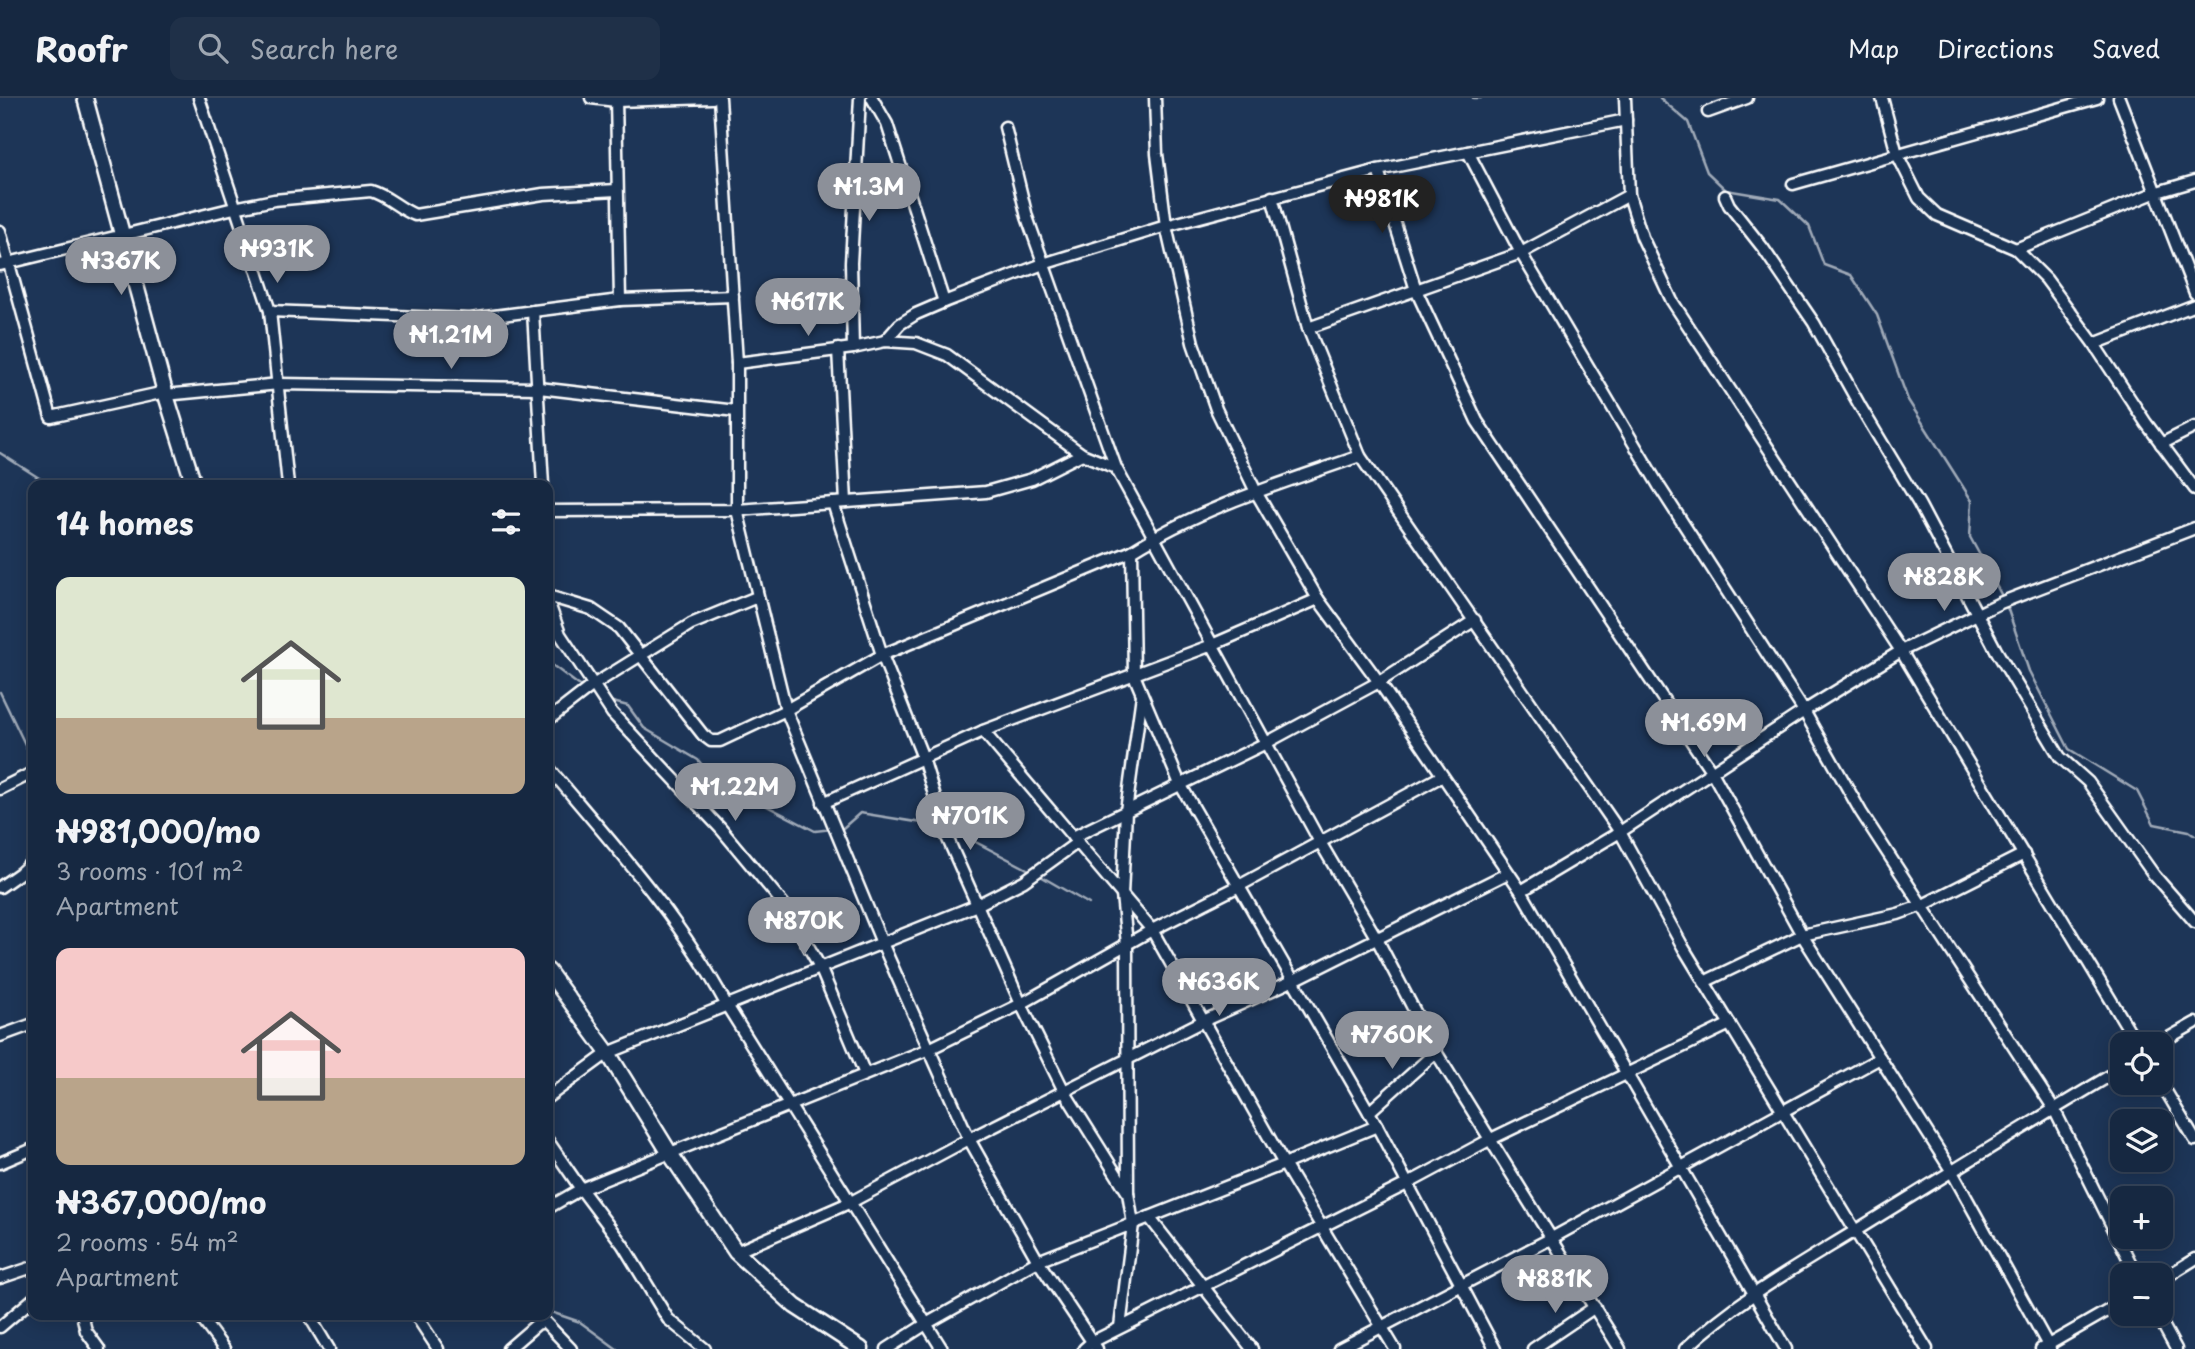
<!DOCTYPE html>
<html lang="en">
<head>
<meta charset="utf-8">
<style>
	:root { --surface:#162841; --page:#1f3048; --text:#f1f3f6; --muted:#9ea6b1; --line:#35445a; --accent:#8c9099 }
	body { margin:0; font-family:"Playpen Sans",sans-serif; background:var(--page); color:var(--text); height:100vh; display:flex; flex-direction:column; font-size:26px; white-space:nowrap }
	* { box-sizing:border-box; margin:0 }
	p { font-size:23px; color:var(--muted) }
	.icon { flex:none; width:38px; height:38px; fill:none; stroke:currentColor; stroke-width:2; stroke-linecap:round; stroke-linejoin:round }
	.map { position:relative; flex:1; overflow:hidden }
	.sheet { position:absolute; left:28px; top:382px; width:525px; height:840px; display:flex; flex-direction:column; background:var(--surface); border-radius:14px; box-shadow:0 4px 18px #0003,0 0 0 2px var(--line) }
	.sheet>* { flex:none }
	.controls { position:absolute; left:2110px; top:934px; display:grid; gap:14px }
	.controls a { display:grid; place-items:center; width:63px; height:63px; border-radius:14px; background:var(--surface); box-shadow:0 4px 18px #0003,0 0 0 2px var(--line); font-size:35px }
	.price { position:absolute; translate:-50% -60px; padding:0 16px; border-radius:24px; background:var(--accent); color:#fff; font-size:23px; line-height:46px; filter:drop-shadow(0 2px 4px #0008) }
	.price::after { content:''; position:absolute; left:50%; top:42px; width:21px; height:16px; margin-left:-10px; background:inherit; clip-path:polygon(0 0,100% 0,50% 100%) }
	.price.on { background:#222; color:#fff }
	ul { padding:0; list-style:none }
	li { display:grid; align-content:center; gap:14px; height:371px; padding:0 28px }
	li span { display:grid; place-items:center; height:217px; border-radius:14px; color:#555 }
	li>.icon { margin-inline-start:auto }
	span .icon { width:126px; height:126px; fill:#fffc; stroke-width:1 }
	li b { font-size:30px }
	h2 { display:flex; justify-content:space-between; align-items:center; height:84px; padding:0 28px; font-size:30px }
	header { display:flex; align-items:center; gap:42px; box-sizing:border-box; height:98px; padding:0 35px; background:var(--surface); border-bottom:2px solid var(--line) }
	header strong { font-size:33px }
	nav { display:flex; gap:38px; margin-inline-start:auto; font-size:24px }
	.search { width:490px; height:63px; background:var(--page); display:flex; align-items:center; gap:18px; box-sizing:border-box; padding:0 24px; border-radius:14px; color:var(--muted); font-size:26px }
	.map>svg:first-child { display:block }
</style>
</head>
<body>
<header>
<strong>Roofr</strong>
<div class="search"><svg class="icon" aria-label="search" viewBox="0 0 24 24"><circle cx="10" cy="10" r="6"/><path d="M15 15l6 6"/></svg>Search here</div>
<nav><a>Map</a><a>Directions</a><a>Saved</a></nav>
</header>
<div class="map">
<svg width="2195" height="1251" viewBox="0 0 2195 1251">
	<rect width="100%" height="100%" fill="#1d3557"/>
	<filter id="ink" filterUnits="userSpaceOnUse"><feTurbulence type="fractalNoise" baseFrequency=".0143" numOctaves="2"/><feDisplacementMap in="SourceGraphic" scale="14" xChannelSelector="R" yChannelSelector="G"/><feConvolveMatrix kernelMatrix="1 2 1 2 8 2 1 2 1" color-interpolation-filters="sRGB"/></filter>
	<g filter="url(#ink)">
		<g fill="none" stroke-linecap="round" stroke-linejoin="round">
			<g stroke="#a0aab8" stroke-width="2.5">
				<path d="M 1473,0 L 1481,0"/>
				<path d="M 1660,0 L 1688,24 L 1707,74 L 1726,92 L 1780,101 L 1809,128 L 1824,167 L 1851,177 L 1877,217 L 1908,302 L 1972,403 L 1970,439 L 2003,500"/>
				<path d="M 0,355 L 50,387"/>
				<path d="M 2006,506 L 2029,573 L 2069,651 L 2137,693 L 2154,726 L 2189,733 L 2195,737"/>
				<path d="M 548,564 L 584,591"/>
				<path d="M 0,594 L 33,663"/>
				<path d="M 609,603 L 628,608 L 644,630 L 698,662 L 727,697 L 740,694 L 815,733 L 832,731"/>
				<path d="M 947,729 L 1031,773"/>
				<path d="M 839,731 L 843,730 L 860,715 L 941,728"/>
				<path d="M 1037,776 L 1089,806"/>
				<path d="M 548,1213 L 580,1224 L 617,1251"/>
			</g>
			<g stroke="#fff" stroke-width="15">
				<g id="street">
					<path d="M 199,0 L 270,213 L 288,387"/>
					<path d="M 591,0 L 616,3 L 712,0"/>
					<path d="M 616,0 L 620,202"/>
					<path d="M 720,0 L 737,265 L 737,412 L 786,612 L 882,845 L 969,1041 L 1038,1163 L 1097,1251"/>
					<path d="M 872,0 L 887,26 L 944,204"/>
					<path d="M 1155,0 L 1157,56 L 1166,128 L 1193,245 L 1216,311 L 1256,394 L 1318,501 L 1379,584 L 1521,793 L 1786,1251"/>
					<path d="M 1625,0 L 1629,97 L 1642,139 L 1672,203 L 1901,553 L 2138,947"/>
					<path d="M 1882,0 L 1897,56 L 1919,100 L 1937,117 L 2016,151 L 2046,181 L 2094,246 L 2146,325 L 2195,391"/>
					<path d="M 2119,0 L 2195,195"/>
					<path d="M 1708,14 L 1747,0"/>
					<path d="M 1005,29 L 1027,119 L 1116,370 L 1320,744 L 1377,841 L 1436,954 L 1620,1251"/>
					<path d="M 1468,54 L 1521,155 L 1659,388 L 1804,613 L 1861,714 L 2054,1011 L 2137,1178"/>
					<path d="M 1378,72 L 1416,192 L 1477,323 L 1712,674 L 1802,837 L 1951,1072 L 2050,1251"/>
					<path d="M 1793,86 L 2097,0"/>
					<path d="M 1725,98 L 1729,107 L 1763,150 L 1814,225 L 1860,308 L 1919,406 L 1996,552 L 2060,659 L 2088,684 L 2154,777 L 2195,824"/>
					<path d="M 1272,99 L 1308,230 L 1360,358 L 1620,734 L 1683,849 L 1927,1251"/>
					<path d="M 0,133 L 51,319 L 165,294"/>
					<path d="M 2016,151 L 2154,95 L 2195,83"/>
					<path d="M 0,167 L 234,110 L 274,102 L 371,93 C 388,98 398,110 415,117 L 543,96 L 617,92"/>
					<path d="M 270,213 L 470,221 L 620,202 L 733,198"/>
					<path d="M 533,213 L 543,387"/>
					<path d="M 1308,230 L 1521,155 L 1629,97"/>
					<path d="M 885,243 L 900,226 L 916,216 L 944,204 L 1043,166 L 1166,128 L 1378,72 L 1626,22"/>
					<path d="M 2094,246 L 2195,207"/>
					<path d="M 853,250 L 851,165 L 860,0"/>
					<path d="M 838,251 L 846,404"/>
					<path d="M 737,265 L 853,250 L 885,243 L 916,245 L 947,257 L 1082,356 L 1116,370"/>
					<path d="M 165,297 L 279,286 L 539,290 L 736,313"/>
					<path d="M 2161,346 L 2195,329"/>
					<path d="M 833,405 L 882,557 L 923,660 L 947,739 L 1021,906 L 1064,993 L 1128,1095"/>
					<path d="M 548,413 L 737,412 L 986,394 L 1032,381 L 1082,356"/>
					<path d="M 1132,453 L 1134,577 L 1180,686 L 1377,1028 L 1495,1251"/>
					<path d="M 548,498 L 591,511 L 619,530 L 703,637 L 711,643 L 720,643 L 786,612 L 882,557 L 1132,453 C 1201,409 1283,385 1360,358"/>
					<path d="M 548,503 L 560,536 L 612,615 L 721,731 L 786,809 L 820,869 L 865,976"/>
					<path d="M 548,622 L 593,587 L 691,526 L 757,499"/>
					<path d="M 983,633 L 1152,832 L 1284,1066 L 1395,1251"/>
					<path d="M 548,669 C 611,744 679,818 726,906 L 942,1251"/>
					<path d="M 0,691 L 30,676"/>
					<path d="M 823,705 L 983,633 L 1212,547 L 1318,501"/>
					<path d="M 1073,739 L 1266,645 L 1379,584 L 1475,522"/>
					<path d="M 0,789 L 20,775 L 33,763"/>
					<path d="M 1521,793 L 1620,734 L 1804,613 L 1901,553 L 2000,505 L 2195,430"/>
					<path d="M 1704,884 L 1802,837 L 1898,816 L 1923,807 L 2024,756"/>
					<path d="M 0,938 L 33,926"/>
					<path d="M 2156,947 L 2195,925"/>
					<path d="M 2161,985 L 2195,1042"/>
					<path d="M 548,999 L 608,955 L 977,807 L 1024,783 L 1078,744"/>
					<path d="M 1369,1014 L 1436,954"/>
					<path d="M 548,1043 L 581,1091 L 929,951 L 1021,906 L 1152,832 L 1237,789 L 1442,678"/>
					<path d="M 0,1065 L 33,1051"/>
					<path d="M 548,1110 L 581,1091 L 623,1147 L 668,1221 L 705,1251"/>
					<path d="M 1149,1119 L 1252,1251"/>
					<path d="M 736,1154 L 851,1104 L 969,1041 L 1203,923 L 1292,883 L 1508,775"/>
					<path d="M 0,1180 L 33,1169"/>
					<path d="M 2161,1182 L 2195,1161"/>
					<path d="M 82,1216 L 86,1233 L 99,1251"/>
					<path d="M 198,1216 L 224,1251"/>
					<path d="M 308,1216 L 329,1251"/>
					<path d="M 415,1216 L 438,1251"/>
					<path d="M 2157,1216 L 2176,1251"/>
					<path d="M 0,1229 L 33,1201"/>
					<path d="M 1120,1229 L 1133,1126 L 1128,1095 L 1127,846 L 1122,797 L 1126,713 L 1142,597"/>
					<path d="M 508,1251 L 537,1226 L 545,1224 L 571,1251"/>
					<path d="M 887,1251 L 926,1226 L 1038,1163 L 1284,1066 L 1377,1028"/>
					<path d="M 1084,1251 L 1092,1244 L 1407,1086 L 1491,1041 L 1730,926"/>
					<path d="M 1339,1251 L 1552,1140 L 1880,960"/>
					<path d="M 1533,1251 L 1595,1209"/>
					<path d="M 1685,1251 C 1739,1201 1793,1171 1855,1133 C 1944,1078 2033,1023 2123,970"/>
					<path d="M 2041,1251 L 2123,1204"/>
				</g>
			</g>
			<g stroke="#fff" stroke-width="19">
				<g id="secondary">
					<path d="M 85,0 L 165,294 L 194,387"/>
					<path d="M 548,873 L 608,955 L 669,1054 L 736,1154 L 795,1208 L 861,1251"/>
				</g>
			</g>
			<use href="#street" stroke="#1d3557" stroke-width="10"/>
			<use href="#secondary" stroke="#1d3557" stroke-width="14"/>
		</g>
	</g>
</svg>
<div class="controls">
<a><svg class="icon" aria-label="locate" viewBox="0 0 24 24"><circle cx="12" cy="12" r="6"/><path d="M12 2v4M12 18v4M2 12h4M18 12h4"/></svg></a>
<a><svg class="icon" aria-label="layers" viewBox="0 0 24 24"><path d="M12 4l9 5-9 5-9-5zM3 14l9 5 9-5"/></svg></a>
<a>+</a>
<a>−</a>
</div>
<b class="price" style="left:869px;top:125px">₦1.3M</b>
<b class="price on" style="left:1382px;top:137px">₦981K</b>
<b class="price" style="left:277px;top:187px">₦931K</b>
<b class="price" style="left:121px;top:199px">₦367K</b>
<b class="price" style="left:808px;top:240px">₦617K</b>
<b class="price" style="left:451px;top:273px">₦1.21M</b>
<b class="price" style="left:1944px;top:515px">₦828K</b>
<b class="price" style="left:1704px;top:661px">₦1.69M</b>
<b class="price" style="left:735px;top:725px">₦1.22M</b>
<b class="price" style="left:970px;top:754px">₦701K</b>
<b class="price" style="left:804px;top:859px">₦870K</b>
<b class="price" style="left:1219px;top:920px">₦636K</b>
<b class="price" style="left:1392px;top:973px">₦760K</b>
<b class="price" style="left:1555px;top:1217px">₦881K</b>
<section class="sheet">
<h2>14 homes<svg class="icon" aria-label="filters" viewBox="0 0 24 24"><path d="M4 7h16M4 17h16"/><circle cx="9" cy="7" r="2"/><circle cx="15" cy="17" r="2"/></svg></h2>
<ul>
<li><span style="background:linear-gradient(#dfe7d0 65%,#b9a48a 0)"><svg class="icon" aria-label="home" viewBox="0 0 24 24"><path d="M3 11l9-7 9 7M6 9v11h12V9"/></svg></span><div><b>₦981,000/mo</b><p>3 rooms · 101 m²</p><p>Apartment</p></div></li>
<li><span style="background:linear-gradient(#f6c9c9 60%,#b9a48a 0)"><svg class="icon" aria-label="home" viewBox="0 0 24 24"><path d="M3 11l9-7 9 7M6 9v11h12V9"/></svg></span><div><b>₦367,000/mo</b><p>2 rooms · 54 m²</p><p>Apartment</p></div></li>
</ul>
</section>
</div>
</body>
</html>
